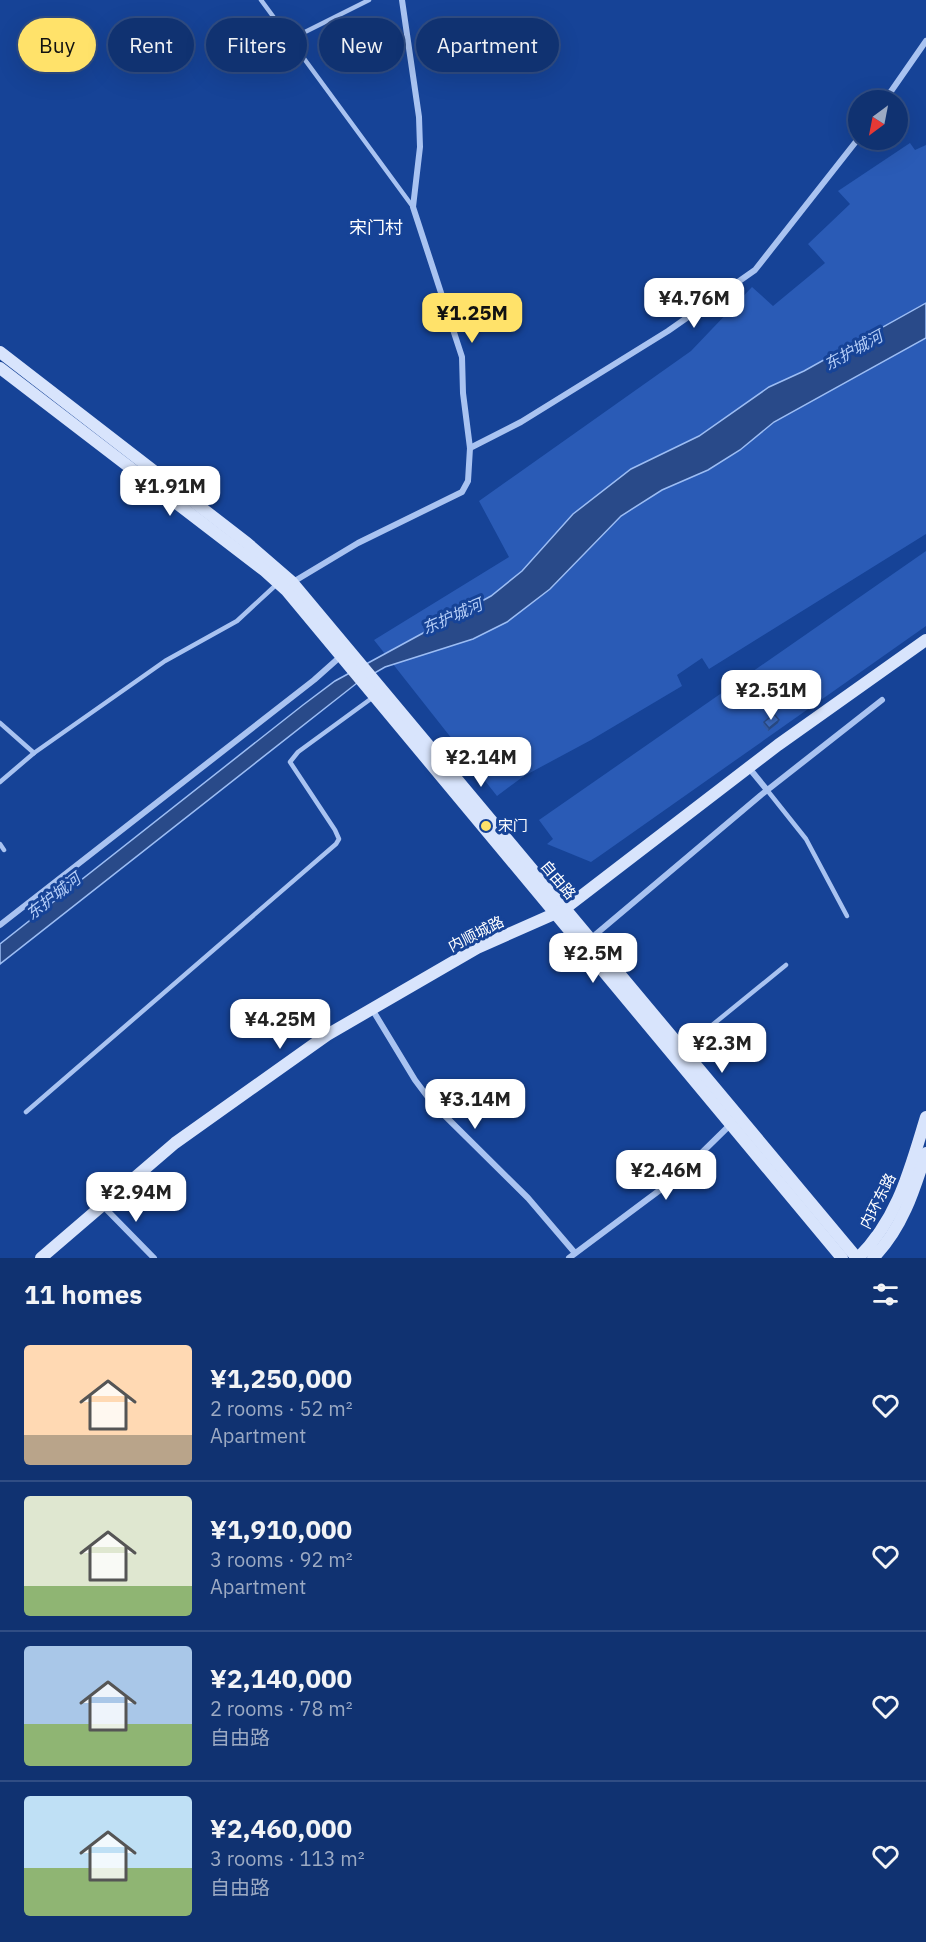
<!DOCTYPE html>
<html lang="en">
<head>
<meta charset="utf-8">
<style>
	:root { --surface:#103271; --page:#1e3e79; --text:#f1f3f6; --muted:#9caac3; --line:#304d84; --accent:#ffe26a }
	body { margin:0; font-family:"IBM Plex Sans","Noto Sans SC",sans-serif; background:var(--page); color:var(--text); height:100vh; display:flex; flex-direction:column; font-size:22px; white-space:nowrap }
	* { box-sizing:border-box; margin:0 }
	p { font-size:20px; color:var(--muted) }
	.icon { flex:none; width:33px; height:33px; fill:none; stroke:currentColor; stroke-width:2; stroke-linecap:round; stroke-linejoin:round }
	.map { position:relative; height:1258px; overflow:hidden }
	.side { display:flex; flex-direction:column; background:var(--surface); flex:1 }
	.side>* { flex:none }
	.guide { position:absolute; left:18px; top:18px; width:600px; height:54px; display:flex; gap:12px }
	.needle { width:39px; rotate:212deg }
	.fabs { position:absolute; left:848px; top:90px; display:grid; gap:12px }
	.fabs a { display:grid; place-items:center; width:60px; height:60px; border-radius:50%; background:var(--surface); box-shadow:0 6px 24px #0002,0 0 0 2px var(--line); font-size:30px }
	.price { position:absolute; translate:-50% -51px; padding:0 14px; border-radius:12px; background:#fff; color:#222; font-size:20px; line-height:39px; filter:drop-shadow(0 2px 3px #0008) }
	.price::after { content:''; position:absolute; left:50%; top:36px; width:18px; height:14px; margin-left:-9px; background:inherit; clip-path:polygon(0 0,100% 0,50% 100%) }
	.price.current { background:var(--accent); color:#111 }
	ul { padding:0; list-style:none }
	li { display:flex; align-items:center; gap:18px; height:150px; padding:0 24px }
	li+li { border-top:2px solid var(--line) }
	li span { display:grid; place-items:center; flex:none; width:168px; height:120px; border-radius:6px; color:#555 }
	li>.icon { margin-inline-start:auto }
	span .icon { width:72px; height:72px; fill:#fffc; stroke-width:1 }
	li b { font-size:26px }
	h2 { display:flex; justify-content:space-between; align-items:center; height:72px; padding:0 24px; font-size:26px }
	.chip { padding:0 21px; border-radius:27px; background:var(--surface); box-shadow:0 6px 24px #0002,0 0 0 2px var(--line); font-size:21px; line-height:54px }
	.chip.current { background:var(--accent); color:#111 }
	.map>svg:first-child { display:block }
</style>
</head>
<body>
<div class="map">
<svg width="926" height="1258" viewBox="0 0 926 1258">
	<rect width="100%" height="100%" fill="#164397"/>
	<g fill="#2a5bb6">
		<path d="M 910,143 L 915,150 L 926,145 L 926,534 L 709,669 L 702,658 L 677,675 L 682,686 L 591,740 L 524,776 L 497,796 L 374,640 L 509,557 L 479,501 L 691,351 L 752,287 L 773,306 L 825,263 L 808,244 L 850,204 L 838,191 Z"/>
		<path d="M 926,551 L 926,626 L 591,862 L 547,844 L 553,839 L 539,820 Z"/>
	</g>
	<path fill="#294a89" stroke="#9cbdf4" stroke-width="1.5" d="M 926,303 L 926,338 L 774,422 L 740,450 L 708,470 L 662,490 L 621,516 L 550,589 L 507,622 L 473,639 L 385,667 L 357,683 L 0,964 L 0,944 L 303,705 L 335,681 L 491,596 L 522,571 L 573,514 L 631,469 L 699,436 L 769,387 L 804,371 Z"/>
	<g fill="none" stroke-linecap="round" stroke-linejoin="round">
		<g stroke="#a9c3f1" stroke-width="4.5">
			<path d="M 261,0 L 413,207"/>
			<path d="M 291,39 L 369,0"/>
			<path d="M 0,723 L 34,753"/>
			<path d="M 0,782 L 34,753 L 165,661 L 237,621 L 277,584"/>
			<path d="M 767,790 L 806,839 L 847,916"/>
			<path d="M 0,844 L 4,850"/>
			<path d="M 684,1048 L 786,965"/>
			<path d="M 26,1112 L 336,844 L 339,839 L 335,830 L 290,762 L 298,752 L 372,698"/>
		</g>
		<g stroke="#a9c3f1" stroke-width="6">
			<path d="M 885,100 L 926,41"/>
			<path d="M 470,448 L 521,422 L 668,331 L 755,270 L 858,139"/>
			<path d="M 293,582 L 358,543 L 462,492 L 468,481 L 470,448 L 463,393 L 462,357 L 413,207 L 420,147 L 419,117 L 402,0"/>
			<path d="M 749,768 L 767,790"/>
			<path d="M 0,925 L 314,680 L 341,656"/>
			<path d="M 589,940 L 761,795 L 882,700"/>
			<path d="M 372,1009 L 415,1080 L 433,1104 L 528,1198 L 575,1253"/>
			<path d="M 102,1205 L 154,1258"/>
			<path d="M 569,1258 L 676,1178 L 732,1123"/>
		</g>
		<g stroke="#d8e4fc" stroke-width="12">
			<path d="M 0,352 L 247,543 L 292,582 L 857,1258"/>
			<path d="M 0,368 L 265,571 L 286,590 L 842,1258"/>
			<path d="M 41,1258 L 175,1143 L 327,1035 L 477,948 L 563,910 L 778,745 L 926,640"/>
			<path d="M 858,1258 C 898,1219 910,1169 926,1117"/>
			<path d="M 873,1258 C 902,1229 914,1191 926,1153"/>
		</g>
	</g>
	<path fill="#335aa3" d="M 779,720 L 778,723 L 768,731 L 763,725 L 764,722 Z"/>
	<path fill="#294a84" d="M 779,720 L 778,723 L 768,731 L 769,728 Z"/>
	<path fill="#3b69bd" stroke="#294a84" stroke-width="1.5" d="M 774,714 L 779,720 L 769,728 L 764,722 Z"/>
	<circle fill="#ffe26a" stroke="#164397" stroke-width="2" cx="486" cy="826" r="6"/>
	<g text-anchor="middle" stroke-width="6" stroke-linejoin="round" paint-order="stroke">
		<g font-size="15" fill="#fff" stroke="#164397" text-anchor="start">
			<text x="498" y="831">宋门</text>
		</g>
		<g font-size="15" fill="#fff" stroke="#164397">
			<text transform="translate(558 880) rotate(50)" y="5">自由路</text>
			<text transform="translate(476 934) rotate(-27)" y="5">内顺城路</text>
			<text transform="translate(878 1201) rotate(-63)" y="5">内环东路</text>
		</g>
		<g font-size="16" font-style="italic" fill="#b5cef8" stroke="#164397">
			<text transform="translate(853 350) rotate(-29)" y="6">东护城河</text>
			<text transform="translate(452 616) rotate(-24)" y="6">东护城河</text>
			<text transform="translate(53 896) rotate(-38)" y="6">东护城河</text>
		</g>
		<g font-size="18" fill="#fff" stroke="#164397">
			<text x="376" y="234">宋门村</text>
		</g>
	</g>
</svg>
<div class="fabs">
<a><svg class="needle" viewBox="-14 -14 28 28"><path d="M0-13l5 13h-10z" fill="#e53935"/><path d="M0 13l5-13h-10z" fill="#9caac3"/></svg></a>
</div>
<b class="price" style="left:694px;top:329px">¥4.76M</b>
<b class="price current" style="left:472px;top:344px">¥1.25M</b>
<b class="price" style="left:170px;top:517px">¥1.91M</b>
<b class="price" style="left:771px;top:721px">¥2.51M</b>
<b class="price" style="left:481px;top:788px">¥2.14M</b>
<b class="price" style="left:593px;top:984px">¥2.5M</b>
<b class="price" style="left:280px;top:1050px">¥4.25M</b>
<b class="price" style="left:722px;top:1074px">¥2.3M</b>
<b class="price" style="left:475px;top:1130px">¥3.14M</b>
<b class="price" style="left:666px;top:1201px">¥2.46M</b>
<b class="price" style="left:136px;top:1223px">¥2.94M</b>
<div class="guide">
<a class="chip current">Buy</a>
<a class="chip">Rent</a>
<a class="chip">Filters</a>
<a class="chip">New</a>
<a class="chip">Apartment</a>
</div>
</div>
<section class="side">
<h2>11 homes<svg class="icon" aria-label="filters" viewBox="0 0 24 24"><path d="M4 7h16M4 17h16"/><circle cx="9" cy="7" r="2"/><circle cx="15" cy="17" r="2"/></svg></h2>
<ul>
<li><span style="background:linear-gradient(#ffd9b3 75%,#b9a48a 0)"><svg class="icon" aria-label="home" viewBox="0 0 24 24"><path d="M3 11l9-7 9 7M6 9v11h12V9"/></svg></span><div><b>¥1,250,000</b><p>2 rooms · 52 m²</p><p>Apartment</p></div><svg class="icon" aria-label="heart" viewBox="0 0 24 24"><path d="M12 20l-8-8c-3-5 5-10 8-4 3-6 11-1 8 4z"/></svg></li>
<li><span style="background:linear-gradient(#dfe7d0 75%,#8fb573 0)"><svg class="icon" aria-label="home" viewBox="0 0 24 24"><path d="M3 11l9-7 9 7M6 9v11h12V9"/></svg></span><div><b>¥1,910,000</b><p>3 rooms · 92 m²</p><p>Apartment</p></div><svg class="icon" aria-label="heart" viewBox="0 0 24 24"><path d="M12 20l-8-8c-3-5 5-10 8-4 3-6 11-1 8 4z"/></svg></li>
<li><span style="background:linear-gradient(#a9c7e8 65%,#8fb573 0)"><svg class="icon" aria-label="home" viewBox="0 0 24 24"><path d="M3 11l9-7 9 7M6 9v11h12V9"/></svg></span><div><b>¥2,140,000</b><p>2 rooms · 78 m²</p><p>自由路</p></div><svg class="icon" aria-label="heart" viewBox="0 0 24 24"><path d="M12 20l-8-8c-3-5 5-10 8-4 3-6 11-1 8 4z"/></svg></li>
<li><span style="background:linear-gradient(#bfe0f5 60%,#8fb573 0)"><svg class="icon" aria-label="home" viewBox="0 0 24 24"><path d="M3 11l9-7 9 7M6 9v11h12V9"/></svg></span><div><b>¥2,460,000</b><p>3 rooms · 113 m²</p><p>自由路</p></div><svg class="icon" aria-label="heart" viewBox="0 0 24 24"><path d="M12 20l-8-8c-3-5 5-10 8-4 3-6 11-1 8 4z"/></svg></li>
</ul>
</section>
</body>
</html>
